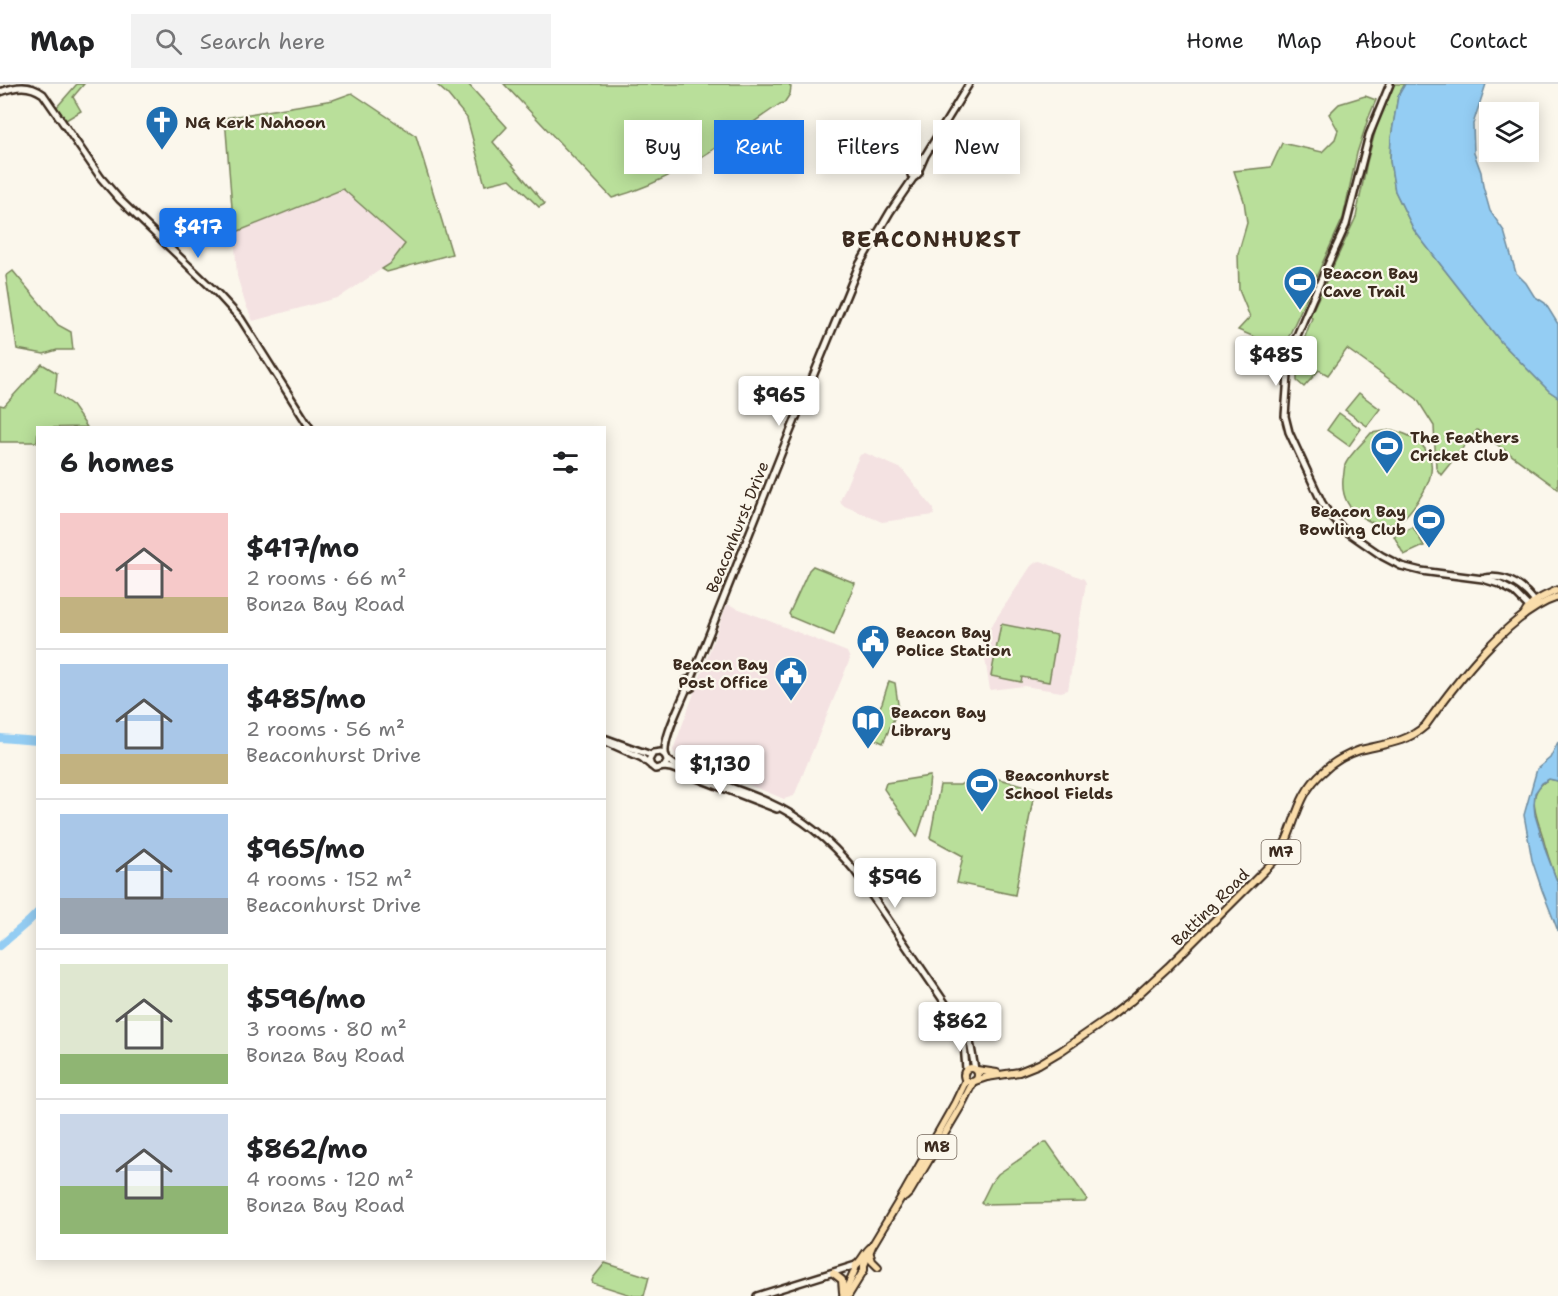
<!DOCTYPE html>
<html lang="en">
<head>
<meta charset="utf-8">
<style>
	:root { --surface:#fff; --page:#f2f2f2; --text:#202124; --muted:#757577; --line:#e0e0e0; --accent:#1a73e8 }
	body { margin:0; font-family:"Shantell Sans",sans-serif; background:var(--page); color:var(--text); height:100vh; display:flex; flex-direction:column; font-size:22px; white-space:nowrap }
	* { box-sizing:border-box; margin:0 }
	p { font-size:20px; color:var(--muted) }
	.icon { flex:none; width:33px; height:33px; fill:none; stroke:currentColor; stroke-width:2; stroke-linecap:round; stroke-linejoin:round }
	.map { position:relative; flex:1; overflow:hidden }
	.details { position:absolute; left:36px; top:342px; width:570px; height:834px; display:flex; flex-direction:column; background:var(--surface); border-radius:0px; box-shadow:0 3px 15px #0003 }
	.details>* { flex:none }
	.top-card { position:absolute; left:624px; top:36px; width:570px; height:54px; display:flex; gap:12px }
	.tools { position:absolute; left:1479px; top:18px; display:grid; gap:12px }
	.tools a { display:grid; place-items:center; width:60px; height:60px; border-radius:0px; background:var(--surface); box-shadow:0 3px 15px #0003; font-size:30px }
	.price { position:absolute; translate:-50% -51px; padding:0 14px; border-radius:6px; background:#fff; color:#222; font-size:20px; line-height:39px; filter:drop-shadow(0 2px 3px #0008) }
	.price::after { content:''; position:absolute; left:50%; top:36px; width:18px; height:14px; margin-left:-9px; background:inherit; clip-path:polygon(0 0,100% 0,50% 100%) }
	.price.on { background:var(--accent); color:#fff }
	ul { padding:0; list-style:none }
	li { display:flex; align-items:center; gap:18px; height:150px; padding:0 24px }
	li+li { border-top:2px solid var(--line) }
	li span { display:grid; place-items:center; flex:none; width:168px; height:120px; border-radius:0px; color:#555 }
	li>.icon { margin-inline-start:auto }
	span .icon { width:72px; height:72px; fill:#fffc; stroke-width:1 }
	li b { font-size:26px }
	h2 { display:flex; justify-content:space-between; align-items:center; height:72px; padding:0 24px; font-size:26px }
	.pill { padding:0 21px; border-radius:0px; background:var(--surface); box-shadow:0 3px 15px #0003; font-size:21px; line-height:54px }
	.pill.on { background:var(--accent); color:#fff }
	header { display:flex; align-items:center; gap:36px; box-sizing:border-box; height:84px; padding:0 30px; background:var(--surface); border-bottom:2px solid var(--line) }
	header strong { font-size:28px }
	nav { display:flex; gap:33px; margin-inline-start:auto; font-size:21px }
	.search { width:420px; height:54px; background:var(--page); display:flex; align-items:center; gap:15px; box-sizing:border-box; padding:0 21px; border-radius:0px; color:var(--muted); font-size:22px }
	.map>svg:first-child { display:block }
</style>
</head>
<body>
<header>
<strong>Map</strong>
<div class="search"><svg class="icon" aria-label="search" viewBox="0 0 24 24"><circle cx="10" cy="10" r="6"/><path d="M15 15l6 6"/></svg>Search here</div>
<nav><a>Home</a><a>Map</a><a>About</a><a>Contact</a></nav>
</header>
<div class="map">
<svg width="1558" height="1212" viewBox="0 0 1558 1212">
	<rect width="100%" height="100%" fill="#fbf7ec"/>
	<filter id="ink" filterUnits="userSpaceOnUse"><feTurbulence type="fractalNoise" baseFrequency=".0167" numOctaves="2"/><feDisplacementMap in="SourceGraphic" scale="12" xChannelSelector="R" yChannelSelector="G"/><feConvolveMatrix kernelMatrix="1 2 1 2 8 2 1 2 1" color-interpolation-filters="sRGB"/></filter>
	<g filter="url(#ink)">
		<g fill="#f4e2e2">
			<path d="M 343,105 L 405,161 L 389,180 L 340,213 L 253,237 L 245,219 L 237,192 L 234,149 Z"/>
			<path d="M 865,369 L 902,385 L 934,425 L 934,431 L 882,438 L 842,421 L 840,417 L 854,383 L 860,371 Z"/>
			<path d="M 1041,477 L 1084,495 L 1086,499 L 1068,606 L 1061,608 L 1024,602 L 990,606 L 982,556 L 1031,482 L 1036,478 Z"/>
			<path d="M 727,520 L 847,568 L 850,575 L 794,712 L 784,715 L 675,670 L 673,666 Z"/>
		</g>
		<g fill="#b9df9a" stroke="#7a845c" stroke-width="1.5">
			<path d="M 77,0 L 84,0 L 73,13 L 81,27 L 66,36 L 56,24 Z"/>
			<path d="M 436,0 L 468,0 L 507,43 L 493,58 L 545,120 L 539,123 L 510,95 L 485,101 L 467,34 L 448,11 Z"/>
			<path d="M 504,0 L 789,0 L 791,3 L 790,10 L 784,19 L 780,20 C 727,56 675,97 612,114 Z"/>
			<path d="M 1394,0 L 1405,0 L 1398,12 L 1391,54 L 1390,77 L 1395,107 L 1414,146 L 1444,185 L 1501,258 L 1549,307 L 1558,313 L 1558,405 L 1477,346 L 1441,391 L 1436,384 L 1434,342 L 1417,315 L 1347,265 L 1328,291 L 1319,286 L 1304,303 L 1297,297 L 1297,274 L 1312,234 L 1310,232 L 1356,133 L 1367,78 L 1377,41 Z"/>
			<path d="M 352,9 L 416,52 L 452,170 L 387,188 L 382,185 L 390,180 L 405,160 L 343,105 L 234,149 L 225,34 L 333,16 Z"/>
			<path d="M 1365,12 L 1376,16 L 1368,35 L 1357,69 L 1343,134 L 1283,265 L 1238,246 L 1250,233 L 1239,206 L 1238,170 L 1247,139 L 1244,117 L 1234,87 L 1271,83 L 1282,59 L 1322,68 L 1335,55 L 1338,46 L 1329,30 L 1339,20 Z"/>
			<path d="M 13,187 L 58,241 L 71,248 L 73,266 L 57,266 L 44,270 L 17,265 L 6,192 Z"/>
			<path d="M 42,280 L 57,289 L 55,309 L 71,320 L 87,343 L 38,344 L 37,358 L 0,358 L 0,321 L 4,322 Z"/>
			<path d="M 1359,309 L 1380,325 L 1367,342 L 1345,326 Z"/>
			<path d="M 1339,329 L 1361,345 L 1349,362 L 1327,346 Z"/>
			<path d="M 1392,346 C 1397,348 1404,349 1409,352 C 1440,369 1435,393 1417,418 C 1411,426 1404,436 1393,440 C 1386,442 1378,441 1371,438 C 1352,430 1341,417 1343,395 C 1344,391 1344,385 1345,381 C 1349,371 1364,358 1371,349 Z"/>
			<path d="M 1413,443 L 1424,462 L 1404,471 L 1394,452 Z"/>
			<path d="M 813,482 L 855,499 L 834,551 L 791,533 L 789,530 L 809,486 Z"/>
			<path d="M 1001,540 L 1057,551 L 1049,598 L 1022,593 L 1021,598 L 991,592 Z"/>
			<path d="M 889,597 L 895,599 L 898,620 L 896,630 L 883,659 L 866,651 L 882,619 Z"/>
			<path d="M 978,690 L 1035,704 L 1015,811 L 957,799 L 963,772 L 930,754 L 940,701 L 960,701 Z"/>
			<path d="M 930,692 L 927,722 L 917,753 L 884,705 L 886,699 Z"/>
			<path d="M 1549,695 L 1558,697 L 1558,800 C 1552,784 1546,767 1542,750 C 1536,731 1525,708 1549,695 Z"/>
			<path d="M 1045,1058 L 1047,1058 L 1087,1115 L 1085,1118 L 982,1120 L 981,1119 L 991,1099 L 998,1090 Z"/>
			<path d="M 605,1179 L 649,1193 L 644,1212 L 634,1212 L 593,1199 L 592,1197 L 593,1194 Z"/>
		</g>
		<g fill="#94cdf3" stroke="#708c9e" stroke-width="1.5">
			<path d="M 1405,0 L 1486,0 L 1473,40 L 1474,69 L 1481,88 L 1483,102 L 1490,127 L 1504,147 L 1516,189 L 1526,199 L 1534,212 L 1545,219 L 1558,240 L 1558,313 L 1549,307 L 1501,258 L 1444,185 L 1414,146 L 1395,107 L 1390,77 L 1391,54 L 1398,12 Z"/>
			<path d="M 1558,658 L 1558,697 L 1549,695 L 1542,699 L 1535,709 L 1534,721 L 1535,731 L 1546,768 L 1558,800 L 1558,847 L 1542,806 L 1532,776 L 1524,731 L 1537,685 L 1550,674 Z"/>
		</g>
		<g fill="none" stroke-linecap="round" stroke-linejoin="round">
			<g stroke="#94cdf3" stroke-width="8">
				<path d="M 0,654 L 38,657"/>
				<path d="M 0,862 L 29,837 L 38,828"/>
			</g>
			<g stroke="#3b2a1e" stroke-width="10">
				<g id="tertiary">
					<path d="M 1390,0 L 1369,51 L 1346,141 L 1312,216 L 1296,254 L 1288,291 L 1285,332 L 1289,348 L 1322,419 L 1330,431 L 1343,445 L 1382,472 L 1401,482 L 1421,487 L 1483,495 L 1499,500 L 1514,508 L 1531,525"/>
					<path d="M 0,8 C 16,2 29,0 43,10 L 101,94 L 120,116 L 218,210 L 241,235 L 310,344"/>
					<path d="M 914,85 L 918,87 L 919,89 L 915,93 L 911,91 L 911,88 L 924,73"/>
					<path d="M 918,88 L 925,72 L 969,0"/>
					<path d="M 1485,494 C 1507,490 1525,503 1537,521"/>
					<circle cx="689" cy="600" r="4.5"/>
					<path d="M 691,596 L 783,365 L 859,181 L 890,128 L 914,93"/>
					<path d="M 687,604 C 681,619 660,659 666,673 C 671,683 705,693 715,697 C 733,705 752,710 770,719 C 804,734 832,759 855,787 L 960,941 L 970,958 L 975,985"/>
					<path d="M 604,654 L 651,671"/>
					<path d="M 604,657 L 642,674 L 655,685 L 664,683 L 667,678 L 666,672 L 661,668 L 653,669 L 649,676 L 651,682"/>
					<path d="M 664,683 L 671,684 L 777,725"/>
					<path d="M 963,948 L 966,985"/>
					<path d="M 757,1212 L 856,1181"/>
				</g>
			</g>
			<g stroke="#3b2a1e" stroke-width="10">
				<g id="primary">
					<path d="M 1524,531 C 1531,517 1544,512 1558,506"/>
					<circle cx="971" cy="991" r="7"/>
					<path d="M 977,986 L 997,989"/>
					<path d="M 975,997 L 987,993 L 1019,988 L 1039,980 L 1061,967 L 1109,934 L 1131,917 L 1168,883 L 1275,776 C 1297,747 1293,713 1324,687 C 1333,678 1348,670 1360,666 C 1384,660 1406,659 1425,642 C 1455,600 1508,529 1558,513"/>
					<path d="M 905,1113 L 910,1108 L 961,1022 L 973,998"/>
					<path d="M 870,1170 L 872,1177 L 878,1183"/>
					<path d="M 833,1189 L 842,1196 L 843,1208"/>
					<path d="M 843,1212 C 847,1203 855,1189 856,1181 C 862,1177 864,1169 870,1164"/>
					<path d="M 848,1212 L 864,1186 L 864,1181 L 872,1162 L 905,1107 L 955,1019 L 966,996"/>
				</g>
			</g>
			<use href="#tertiary" stroke="#fbf7ec" stroke-width="5"/>
			<use href="#primary" stroke="#faddab" stroke-width="6"/>
		</g>
	</g>
	<defs>
		<g id="church-pin" transform="scale(1.725)"><path d="M0 17L-7.5 6A9.5 9.5 0 1 1 7.5 6Z" fill="#1f6fb2" stroke="#fbf7ec"/><path d="M-1.2-6h2.4v3.5h3.3v2.4h-3.3V6h-2.4V-.1h-3.3v-2.4h3.3Z" fill="#fff"/></g>
		<g id="stadium-pin" transform="scale(1.725)"><path d="M0 17L-7.5 6A9.5 9.5 0 1 1 7.5 6Z" fill="#1f6fb2" stroke="#fbf7ec"/><path d="M0-5a6.5 5 0 1 0 0 10a6.5 5 0 1 0 0-10ZM-3.5-1.8h7v3.6h-7Z" fill="#fff"/></g>
		<g id="civic-pin" transform="scale(1.725)"><path d="M0 17L-7.5 6A9.5 9.5 0 1 1 7.5 6Z" fill="#1f6fb2" stroke="#fbf7ec"/><path d="M-.6-6.5H3V-4.5H.6V-3L4-1V1h2V6H-6V1h2V-1L-.6-3ZM-1.2 2.5V6h2.4V2.5Z" fill="#fff"/></g>
		<g id="library-pin" transform="scale(1.725)"><path d="M0 17L-7.5 6A9.5 9.5 0 1 1 7.5 6Z" fill="#1f6fb2" stroke="#fbf7ec"/><path d="M-6-4Q-3-5.5-.7-3.5V5Q-3 3-6 4ZM6-4Q3-5.5 .7-3.5V5Q3 3 6 4Z" fill="#fff"/></g>
	</defs>
	<g fill-rule="evenodd">
		<use href="#church-pin" x="162" y="38"/>
		<use href="#stadium-pin" x="1300" y="198"/>
		<use href="#stadium-pin" x="1387" y="362"/>
		<use href="#stadium-pin" x="1429" y="436"/>
		<use href="#civic-pin" x="873" y="557"/>
		<use href="#civic-pin" x="791" y="589"/>
		<use href="#library-pin" x="868" y="637"/>
		<use href="#stadium-pin" x="982" y="700"/>
	</g>
	<g text-anchor="middle" stroke-width="4.5" stroke-linejoin="round" paint-order="stroke">
		<g fill="#fbf7ec" stroke="#75685c" stroke-width="1.5">
			<rect x="1261.5" y="756" width="39" height="24" rx="4.5"/>
			<rect x="917.5" y="1051" width="39" height="24" rx="4.5"/>
		</g>
		<g font-size="15" font-weight="bold" fill="#3b2a1e">
			<text x="1281" y="773">M7</text>
			<text x="937" y="1068">M8</text>
		</g>
		<g font-size="16" font-weight="bold" fill="#3b2a1e" stroke="#fbf7ec" text-anchor="start">
			<text x="185" y="44">NG Kerk Nahoon</text>
			<text x="1323" y="195">Beacon Bay<tspan x="1323" dy="18">Cave Trail</tspan></text>
			<text x="1410" y="359">The Feathers<tspan x="1410" dy="18">Cricket Club</tspan></text>
			<text x="1406" y="433" text-anchor="end">Beacon Bay<tspan x="1406" dy="18">Bowling Club</tspan></text>
			<text x="896" y="554">Beacon Bay<tspan x="896" dy="18">Police Station</tspan></text>
			<text x="768" y="586" text-anchor="end">Beacon Bay<tspan x="768" dy="18">Post Office</tspan></text>
			<text x="891" y="634">Beacon Bay<tspan x="891" dy="18">Library</tspan></text>
			<text x="1005" y="697">Beaconhurst<tspan x="1005" dy="18">School Fields</tspan></text>
		</g>
		<g font-size="16" fill="#3b2a1e" stroke="#fbf7ec">
			<text transform="translate(737 443) rotate(-68)" y="6">Beaconhurst Drive</text>
			<text transform="translate(1210 823) rotate(-45)" y="6">Batting Road</text>
		</g>
		<g font-size="22" font-weight="bold" letter-spacing="1.5" fill="#3b2a1e" stroke="#fbf7ec">
			<text x="932" y="163">BEACONHURST</text>
		</g>
	</g>
</svg>
<div class="tools">
<a><svg class="icon" aria-label="layers" viewBox="0 0 24 24"><path d="M12 4l9 5-9 5-9-5zM3 14l9 5 9-5"/></svg></a>
</div>
<b class="price on" style="left:198px;top:175px">$417</b>
<b class="price" style="left:1276px;top:303px">$485</b>
<b class="price" style="left:779px;top:343px">$965</b>
<b class="price" style="left:720px;top:712px">$1,130</b>
<b class="price" style="left:895px;top:825px">$596</b>
<b class="price" style="left:960px;top:969px">$862</b>
<div class="top-card">
<a class="pill">Buy</a>
<a class="pill on">Rent</a>
<a class="pill">Filters</a>
<a class="pill">New</a>
</div>
<section class="details">
<h2>6 homes<svg class="icon" aria-label="filters" viewBox="0 0 24 24"><path d="M4 7h16M4 17h16"/><circle cx="9" cy="7" r="2"/><circle cx="15" cy="17" r="2"/></svg></h2>
<ul>
<li><span style="background:linear-gradient(#f6c9c9 70%,#c2b280 0)"><svg class="icon" aria-label="home" viewBox="0 0 24 24"><path d="M3 11l9-7 9 7M6 9v11h12V9"/></svg></span><div><b>$417/mo</b><p>2 rooms · 66 m²</p><p>Bonza Bay Road</p></div></li>
<li><span style="background:linear-gradient(#a9c7e8 75%,#c2b280 0)"><svg class="icon" aria-label="home" viewBox="0 0 24 24"><path d="M3 11l9-7 9 7M6 9v11h12V9"/></svg></span><div><b>$485/mo</b><p>2 rooms · 56 m²</p><p>Beaconhurst Drive</p></div></li>
<li><span style="background:linear-gradient(#a9c7e8 70%,#9aa5b1 0)"><svg class="icon" aria-label="home" viewBox="0 0 24 24"><path d="M3 11l9-7 9 7M6 9v11h12V9"/></svg></span><div><b>$965/mo</b><p>4 rooms · 152 m²</p><p>Beaconhurst Drive</p></div></li>
<li><span style="background:linear-gradient(#dfe7d0 75%,#8fb573 0)"><svg class="icon" aria-label="home" viewBox="0 0 24 24"><path d="M3 11l9-7 9 7M6 9v11h12V9"/></svg></span><div><b>$596/mo</b><p>3 rooms · 80 m²</p><p>Bonza Bay Road</p></div></li>
<li><span style="background:linear-gradient(#c9d6e8 60%,#8fb573 0)"><svg class="icon" aria-label="home" viewBox="0 0 24 24"><path d="M3 11l9-7 9 7M6 9v11h12V9"/></svg></span><div><b>$862/mo</b><p>4 rooms · 120 m²</p><p>Bonza Bay Road</p></div></li>
</ul>
</section>
</div>
</body>
</html>
